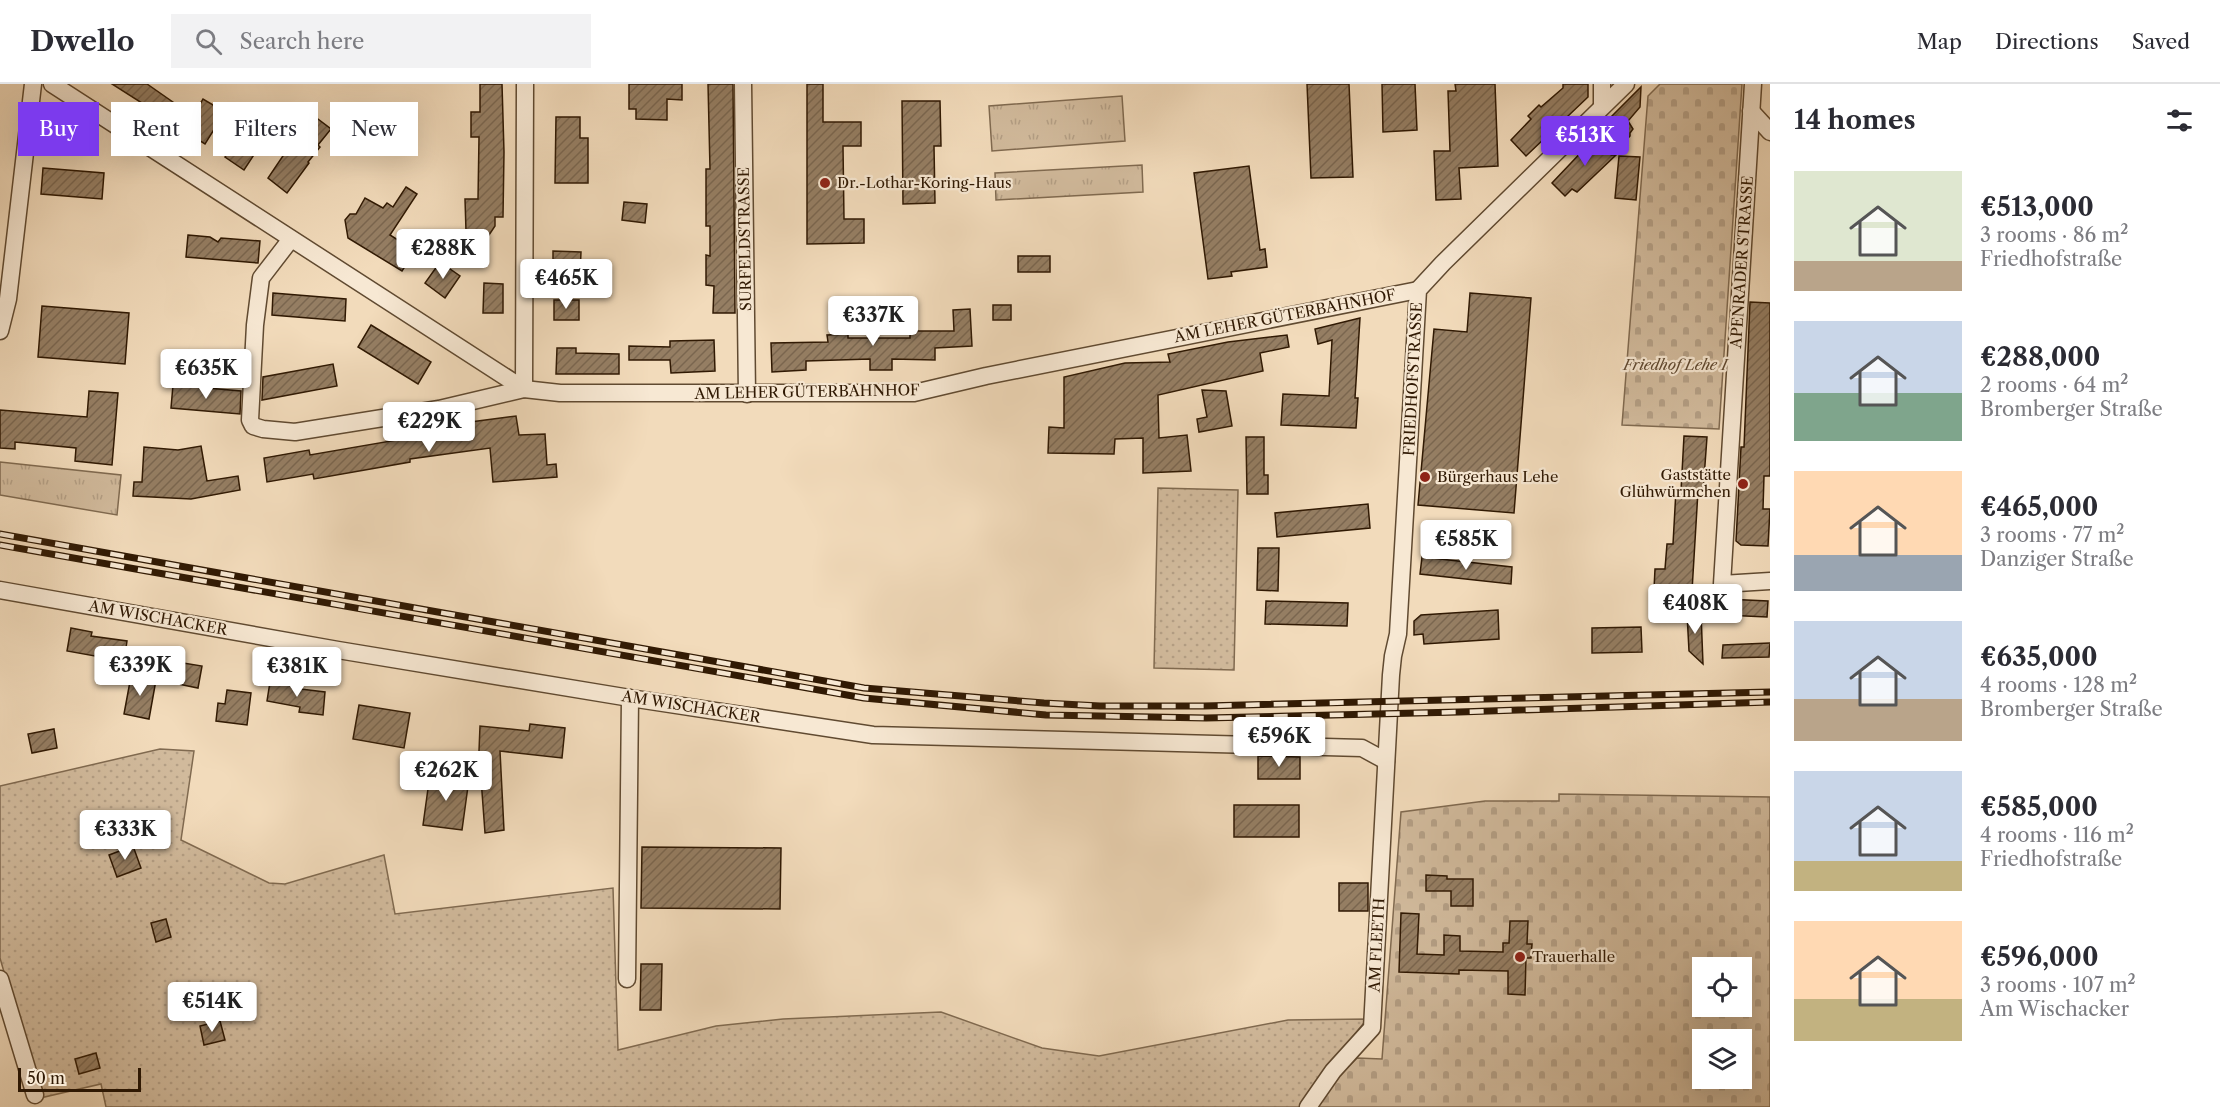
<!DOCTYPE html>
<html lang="en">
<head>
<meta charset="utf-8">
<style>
	:root { --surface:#fff; --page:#f2f2f3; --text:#2b2b33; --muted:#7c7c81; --line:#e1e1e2; --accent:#7c3aed }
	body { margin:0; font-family:"Libre Caslon Text",serif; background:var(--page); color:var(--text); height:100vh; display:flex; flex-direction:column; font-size:22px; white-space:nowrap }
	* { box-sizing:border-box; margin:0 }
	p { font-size:20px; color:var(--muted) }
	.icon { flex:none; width:33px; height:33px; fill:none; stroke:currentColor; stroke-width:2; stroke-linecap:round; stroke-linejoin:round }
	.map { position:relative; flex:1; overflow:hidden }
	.details { display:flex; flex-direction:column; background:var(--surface); width:450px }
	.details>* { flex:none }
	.guide { position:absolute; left:18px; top:18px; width:570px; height:54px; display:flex; gap:12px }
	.buttons { position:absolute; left:1692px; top:873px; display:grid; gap:12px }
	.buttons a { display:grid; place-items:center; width:60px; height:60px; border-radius:0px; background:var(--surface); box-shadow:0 6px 24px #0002; font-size:30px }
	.scale { position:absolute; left:18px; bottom:15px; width:123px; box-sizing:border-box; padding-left:6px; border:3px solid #301903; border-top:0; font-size:16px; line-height:21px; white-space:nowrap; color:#301903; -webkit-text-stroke:4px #f7e8d3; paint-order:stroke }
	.price { position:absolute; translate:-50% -51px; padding:0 14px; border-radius:6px; background:#fff; color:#222; font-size:20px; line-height:39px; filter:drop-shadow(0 2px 3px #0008) }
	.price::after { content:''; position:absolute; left:50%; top:36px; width:18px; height:14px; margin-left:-9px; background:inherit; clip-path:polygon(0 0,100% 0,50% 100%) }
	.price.on { background:var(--accent); color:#fff }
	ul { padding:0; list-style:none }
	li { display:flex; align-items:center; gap:18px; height:150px; padding:0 24px }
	li span { display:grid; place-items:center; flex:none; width:168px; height:120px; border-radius:0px; color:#555 }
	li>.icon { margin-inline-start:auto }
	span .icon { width:72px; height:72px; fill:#fffc; stroke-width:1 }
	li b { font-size:26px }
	h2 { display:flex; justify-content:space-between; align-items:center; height:72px; padding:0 24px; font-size:26px }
	.tag { padding:0 21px; border-radius:0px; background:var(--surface); box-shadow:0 6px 24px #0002; font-size:21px; line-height:54px }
	.tag.on { background:var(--accent); color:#fff }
	header { display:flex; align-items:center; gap:36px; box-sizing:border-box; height:84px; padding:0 30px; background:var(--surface); border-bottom:2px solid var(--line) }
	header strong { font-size:28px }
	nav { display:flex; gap:33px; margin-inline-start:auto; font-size:21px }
	.search { width:420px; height:54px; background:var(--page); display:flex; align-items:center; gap:15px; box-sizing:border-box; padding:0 21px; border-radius:0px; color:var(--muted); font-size:22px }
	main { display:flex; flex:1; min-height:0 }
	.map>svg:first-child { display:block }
</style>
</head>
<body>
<header>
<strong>Dwello</strong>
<div class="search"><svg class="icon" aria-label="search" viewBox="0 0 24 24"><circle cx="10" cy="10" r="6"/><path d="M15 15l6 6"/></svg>Search here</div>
<nav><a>Map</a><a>Directions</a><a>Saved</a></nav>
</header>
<main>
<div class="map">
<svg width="1770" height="1023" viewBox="0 0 1770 1023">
	<defs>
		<pattern id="grass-tufts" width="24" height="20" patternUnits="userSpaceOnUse" patternTransform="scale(1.5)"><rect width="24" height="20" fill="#d1ba9c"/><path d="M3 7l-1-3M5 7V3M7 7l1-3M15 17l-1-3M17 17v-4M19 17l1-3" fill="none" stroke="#b49f85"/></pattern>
		<pattern id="cemetery-stones" width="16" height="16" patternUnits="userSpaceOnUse" patternTransform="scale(1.5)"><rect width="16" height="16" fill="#d1ba9c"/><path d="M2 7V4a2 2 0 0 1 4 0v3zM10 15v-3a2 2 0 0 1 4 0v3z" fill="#b49f85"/></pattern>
		<pattern id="garden-dots" width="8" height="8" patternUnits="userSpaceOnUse" patternTransform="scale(1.5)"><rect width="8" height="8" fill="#d1ba9c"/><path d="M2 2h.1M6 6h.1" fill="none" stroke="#b49f85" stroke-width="1.8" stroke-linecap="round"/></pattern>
		<pattern id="building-hatch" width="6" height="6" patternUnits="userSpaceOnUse" patternTransform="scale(1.5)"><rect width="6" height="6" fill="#957e63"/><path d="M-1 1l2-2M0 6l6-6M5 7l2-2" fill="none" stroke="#7a664f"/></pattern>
	</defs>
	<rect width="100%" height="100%" fill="#f2dbbb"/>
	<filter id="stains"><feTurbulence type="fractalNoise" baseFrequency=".00333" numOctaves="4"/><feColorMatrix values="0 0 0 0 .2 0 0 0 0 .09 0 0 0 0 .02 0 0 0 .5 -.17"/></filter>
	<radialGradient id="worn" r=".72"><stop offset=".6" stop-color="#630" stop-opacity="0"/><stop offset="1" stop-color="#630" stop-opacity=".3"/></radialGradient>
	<g fill="url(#grass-tufts)" stroke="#806a50" stroke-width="1.5">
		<path d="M 1122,12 L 1125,57 L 992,67 L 989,22 Z"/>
		<path d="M 1142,81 L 1143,108 L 996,116 L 995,89 Z"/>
		<path d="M 0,378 L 121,391 L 117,431 L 0,411 Z"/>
	</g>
	<g fill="url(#cemetery-stones)" stroke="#806a50" stroke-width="1.5" fill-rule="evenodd">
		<path d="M 1660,0 L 1742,0 L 1719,345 L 1622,341 L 1648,12 Z"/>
		<path d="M 1559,710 L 1770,713 L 1770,1023 L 1317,1023 L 1334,997 L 1357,974 L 1382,975 L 1401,728 L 1485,717 L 1559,717 ZM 1702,884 L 1742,884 L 1742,922 L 1702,922 ZM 1702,956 L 1742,956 L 1742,994 L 1702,994 Z"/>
	</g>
	<g fill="url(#garden-dots)" stroke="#806a50" stroke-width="1.5">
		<path d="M 1158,404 L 1238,406 L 1234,586 L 1154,584 Z"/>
		<path d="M 160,665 L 194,667 L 181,756 L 269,799 L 285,800 L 384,771 L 395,830 L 613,804 L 618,966 L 716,942 L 783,935 L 941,928 L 1042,964 L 1099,972 L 1288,936 L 1367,935 L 1330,981 L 1301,1023 L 106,1023 L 101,1000 L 40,1014 L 0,874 L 0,702 Z"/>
	</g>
	<g fill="url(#building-hatch)" stroke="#301903" stroke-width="1.5">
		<path d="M 112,0 L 147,0 L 193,32 L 203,15 L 225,28 L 205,60 L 170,38 L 167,42 L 150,31 L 153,26 Z"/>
		<path d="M 480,0 L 502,0 L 504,68 L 503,133 L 495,133 L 495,142 L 479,166 L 478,147 L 466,147 L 465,115 L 478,115 L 479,53 L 471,53 L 471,28 L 480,28 Z"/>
		<path d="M 629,0 L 682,0 L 682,16 L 667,15 L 667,36 L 636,35 L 636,25 L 629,25 Z"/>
		<path d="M 708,0 L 733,0 L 735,229 L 713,229 L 714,202 L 706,201 L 706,171 L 710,172 L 710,142 L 706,142 L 706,85 L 710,85 Z"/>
		<path d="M 807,0 L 823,0 L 823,38 L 861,38 L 861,62 L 843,62 L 844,135 L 864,135 L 864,159 L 807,160 Z"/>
		<path d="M 1307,0 L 1349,0 L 1353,93 L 1311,94 Z"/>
		<path d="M 1382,0 L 1415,0 L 1417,46 L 1383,48 Z"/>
		<path d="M 1455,0 L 1495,0 L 1498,82 L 1459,84 L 1461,115 L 1436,116 L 1434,67 L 1450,67 L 1448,7 L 1456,7 Z"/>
		<path d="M 1563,0 L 1588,0 L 1588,13 L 1526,72 L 1511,56 L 1531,35 L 1528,32 L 1539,21 L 1541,23 L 1563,4 Z"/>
		<path d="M 1641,3 L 1640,23 L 1628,37 L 1633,45 L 1630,49 L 1630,52 L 1621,62 L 1602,42 Z"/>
		<path d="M 902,17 L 940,17 L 941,62 L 934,62 L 935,119 L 903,120 Z"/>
		<path d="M 310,29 L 331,45 L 318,61 L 320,63 L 308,78 L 309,79 L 287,109 L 268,94 L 289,63 L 287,62 L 300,46 L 298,45 Z"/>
		<path d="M 556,33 L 580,33 L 580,54 L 588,54 L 588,99 L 555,99 Z"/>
		<path d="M 243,44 L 263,57 L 244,86 L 225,73 Z"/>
		<path d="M 1589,60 L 1621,62 L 1612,71 L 1616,71 L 1577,108 L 1572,105 L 1565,112 L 1552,99 Z"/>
		<path d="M 1619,72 L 1640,73 L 1636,116 L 1615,114 Z"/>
		<path d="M 1249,82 L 1260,166 L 1265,165 L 1267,183 L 1231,188 L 1232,192 L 1208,195 L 1194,89 Z"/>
		<path d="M 43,84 L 104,89 L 102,115 L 41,110 Z"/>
		<path d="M 406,103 L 417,110 L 390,151 L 415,167 L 402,187 L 348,154 L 345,136 L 350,130 L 356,130 L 365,114 L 383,124 L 387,119 L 393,123 Z"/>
		<path d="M 624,118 L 647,120 L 645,139 L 622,136 Z"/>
		<path d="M 188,151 L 210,153 L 218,158 L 221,154 L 260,157 L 258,179 L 186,173 Z"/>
		<path d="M 553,167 L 581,168 L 580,190 L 553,190 Z"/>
		<rect x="1018" y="172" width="32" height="16"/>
		<path d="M 440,178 L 460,192 L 445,214 L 425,199 Z"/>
		<path d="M 484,199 L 503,200 L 503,229 L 483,229 Z"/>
		<path d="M 273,209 L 346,215 L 345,237 L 272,231 Z"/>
		<path d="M 1470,209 L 1531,214 L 1514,429 L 1418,421 L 1434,245 L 1467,248 Z"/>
		<rect x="554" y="216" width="25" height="20"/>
		<path d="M 1750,218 L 1770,219 L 1770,392 L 1764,392 L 1763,425 L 1770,425 L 1768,462 L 1741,461 L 1736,457 L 1741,363 L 1744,363 Z"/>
		<rect x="993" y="221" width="18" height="15"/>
		<path d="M 42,222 L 129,229 L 125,280 L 38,273 Z"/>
		<path d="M 970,225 L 972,262 L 935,264 L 935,276 L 892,275 L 892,286 L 870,286 L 870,275 L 806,277 L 806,286 L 772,288 L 771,259 L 828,258 L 827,251 L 848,250 L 848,254 L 910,254 L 910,247 L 954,247 L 953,226 Z"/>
		<path d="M 1360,234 L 1355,314 L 1358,314 L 1356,344 L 1281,341 L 1283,310 L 1329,312 L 1332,256 L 1318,260 L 1315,245 Z"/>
		<path d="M 371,241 L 431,278 L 418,300 L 358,263 Z"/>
		<path d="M 1287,251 L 1289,263 L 1260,269 L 1263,287 L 1158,311 L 1159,354 L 1187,351 L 1191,387 L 1143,389 L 1143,354 L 1115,355 L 1114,370 L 1048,369 L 1049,343 L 1064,344 L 1064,293 L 1125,279 L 1170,278 L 1168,270 L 1228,258 Z"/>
		<path d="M 714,256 L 715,287 L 671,289 L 670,276 L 629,276 L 629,262 L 670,263 L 670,257 Z"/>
		<path d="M 557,264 L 576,264 L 576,269 L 619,270 L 619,290 L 556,290 Z"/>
		<path d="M 333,280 L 337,302 L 262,316 L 263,293 Z"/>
		<path d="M 173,301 L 241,307 L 240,330 L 171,324 Z"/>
		<path d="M 1202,306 L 1226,307 L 1232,342 L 1199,348 L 1197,335 L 1207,333 Z"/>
		<path d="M 89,307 L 118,309 L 112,381 L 75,377 L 76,364 L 15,358 L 15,365 L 0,364 L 0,326 L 87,333 Z"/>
		<path d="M 516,332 L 519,351 L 545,350 L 547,381 L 556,380 L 557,393 L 493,398 L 490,364 L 410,375 L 410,378 L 314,395 L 313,390 L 267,398 L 264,374 L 309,366 L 310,371 L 426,351 L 425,344 Z"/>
		<path d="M 1684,352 L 1707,353 L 1703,408 L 1698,407 L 1692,507 L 1654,505 L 1655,485 L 1665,485 L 1667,460 L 1673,460 L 1676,406 L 1681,407 Z"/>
		<path d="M 1246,353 L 1264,353 L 1264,391 L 1268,391 L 1268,410 L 1247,410 Z"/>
		<path d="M 201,362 L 207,397 L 238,392 L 240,406 L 191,415 L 133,412 L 134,398 L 142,398 L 144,363 L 178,366 Z"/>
		<path d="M 1368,420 L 1370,444 L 1277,453 L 1275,429 Z"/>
		<path d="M 1258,464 L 1279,464 L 1278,507 L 1257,506 Z"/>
		<path d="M 1422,473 L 1512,483 L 1511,500 L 1420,490 Z"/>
		<path d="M 1725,515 L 1768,517 L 1767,533 L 1724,531 Z"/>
		<path d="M 1266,517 L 1348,519 L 1347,542 L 1265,540 Z"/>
		<path d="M 1498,526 L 1499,555 L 1424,560 L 1423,550 L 1414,551 L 1414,537 L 1421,531 Z"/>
		<path d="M 1687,529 L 1701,529 L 1703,580 L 1689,567 Z"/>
		<path d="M 1641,543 L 1642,568 L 1592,569 L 1592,544 Z"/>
		<path d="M 71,544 L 92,548 L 91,552 L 127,557 L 122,591 L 99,587 L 101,573 L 67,567 Z"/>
		<path d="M 1770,559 L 1769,573 L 1722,574 L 1723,561 Z"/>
		<path d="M 171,577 L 202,582 L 198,604 L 168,598 Z"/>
		<path d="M 131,592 L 156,596 L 149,635 L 124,630 Z"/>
		<path d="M 270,598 L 293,602 L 292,604 L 325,608 L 323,631 L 299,628 L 300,623 L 267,617 Z"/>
		<path d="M 227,606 L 251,609 L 247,641 L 216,637 L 218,619 L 225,620 Z"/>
		<path d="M 359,621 L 410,629 L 404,664 L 353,655 Z"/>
		<path d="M 530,640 L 565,644 L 562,674 L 500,667 L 504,746 L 485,749 L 479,667 L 480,642 L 529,647 Z"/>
		<path d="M 54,645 L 57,664 L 32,669 L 28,650 Z"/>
		<path d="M 1258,672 L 1300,673 L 1300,695 L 1258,695 Z"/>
		<path d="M 430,690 L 469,695 L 462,746 L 423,741 Z"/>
		<rect x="1234" y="721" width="65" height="32"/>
		<path d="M 133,762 L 141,784 L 117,793 L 109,771 Z"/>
		<path d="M 642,763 L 781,764 L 780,825 L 641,824 Z"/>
		<path d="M 1426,791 L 1447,792 L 1447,795 L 1473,795 L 1473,822 L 1451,822 L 1451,807 L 1426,807 Z"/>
		<rect x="1339" y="799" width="29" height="28"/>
		<path d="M 1401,829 L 1419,830 L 1417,870 L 1444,871 L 1444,851 L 1460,852 L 1460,867 L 1503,868 L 1503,859 L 1509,859 L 1510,837 L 1528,837 L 1527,860 L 1532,860 L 1531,874 L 1526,874 L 1525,911 L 1508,910 L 1508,887 L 1459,886 L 1459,890 L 1399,888 Z"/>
		<path d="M 166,835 L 171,853 L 156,858 L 151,839 Z"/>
		<path d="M 641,880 L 662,880 L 661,926 L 640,926 Z"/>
		<path d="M 220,937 L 225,956 L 204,961 L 200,942 Z"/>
		<path d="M 96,969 L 100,984 L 79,990 L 75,975 Z"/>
	</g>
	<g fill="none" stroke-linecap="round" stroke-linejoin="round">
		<g stroke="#604a31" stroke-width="19">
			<g id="street">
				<path d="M 52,0 L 524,305"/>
				<path d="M 743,0 L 747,310"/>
				<path d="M 1602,0 L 1602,22"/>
				<path d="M 1753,0 L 1722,500 L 1770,497"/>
				<path d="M 1751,27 L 1770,48"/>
				<path d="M 291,155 L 261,194 L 255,241 L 250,336 L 253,342 L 263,345 L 295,348 L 439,325 L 524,305 L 560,309 L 914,309 L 986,292 L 1418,206"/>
				<path d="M 0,247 L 8,215 L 33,0"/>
				<path d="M 524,305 L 525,0"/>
				<path d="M 0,506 L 338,566 L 630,614 L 873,651 L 1362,664 L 1386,677"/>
				<path d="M 0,895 L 35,1011"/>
				<path d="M 627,895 L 630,614"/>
				<path d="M 1308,1023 L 1333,987 L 1372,944 L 1391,591 L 1393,572 L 1398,550 L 1418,206 L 1443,179 L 1626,0"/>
			</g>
		</g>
		<use href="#street" stroke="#f7e8d3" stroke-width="16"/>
		<g stroke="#301903" stroke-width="7">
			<g id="rail">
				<path d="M 0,450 L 864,604 L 1044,619 L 1100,622 L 1204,622 L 1770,608"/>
				<path d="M 0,461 L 864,614 L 1046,631 L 1206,634 L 1459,628 L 1770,618"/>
			</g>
		</g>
		<use href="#rail" stroke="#f7e8d3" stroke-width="4.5" stroke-dasharray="14" stroke-linecap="butt"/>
	</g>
	<g fill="#8f2418" stroke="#f7e8d3" stroke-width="2">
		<circle cx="825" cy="99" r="6"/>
		<circle cx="1425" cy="393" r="6"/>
		<circle cx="1743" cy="400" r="6"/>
		<circle cx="1520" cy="873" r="6"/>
	</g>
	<g text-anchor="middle" stroke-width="4.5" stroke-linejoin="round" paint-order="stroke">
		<g font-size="15" fill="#301903" stroke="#f7e8d3" text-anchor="start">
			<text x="837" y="104">Dr.-Lothar-Koring-Haus</text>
			<text x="1731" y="396" text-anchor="end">Gaststätte<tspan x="1731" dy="17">Glühwürmchen</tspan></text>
			<text x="1437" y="398">Bürgerhaus Lehe</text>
			<text x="1532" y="878">Trauerhalle</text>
		</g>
		<g font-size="15" fill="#301903" stroke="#f7e8d3">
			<text transform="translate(745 155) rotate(-91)" y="5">SURFELDSTRASSE</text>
			<text transform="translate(1742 178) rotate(-86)" y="5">APENRADER STRASSE</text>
			<text transform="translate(1285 232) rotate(-11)" y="5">AM LEHER GÜTERBAHNHOF</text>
			<text transform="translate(1413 295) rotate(-87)" y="5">FRIEDHOFSTRASSE</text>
			<text transform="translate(807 308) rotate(-1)" y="5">AM LEHER GÜTERBAHNHOF</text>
			<text transform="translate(158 534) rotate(10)" y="5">AM WISCHACKER</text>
			<text transform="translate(691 623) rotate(9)" y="5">AM WISCHACKER</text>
			<text transform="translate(1377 861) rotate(-87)" y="5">AM FLEETH</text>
		</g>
		<g font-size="15" font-style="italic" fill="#604931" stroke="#f7e8d3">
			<text x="1675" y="286">Friedhof Lehe I</text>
		</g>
	</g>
	<rect width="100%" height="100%" filter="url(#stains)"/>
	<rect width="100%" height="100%" fill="url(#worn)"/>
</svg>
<div class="buttons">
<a><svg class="icon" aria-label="locate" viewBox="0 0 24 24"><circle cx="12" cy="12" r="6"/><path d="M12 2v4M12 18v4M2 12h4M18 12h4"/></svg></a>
<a><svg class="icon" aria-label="layers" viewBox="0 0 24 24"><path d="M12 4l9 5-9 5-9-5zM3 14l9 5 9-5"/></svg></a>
</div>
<div class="scale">50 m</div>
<b class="price on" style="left:1585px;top:83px">€513K</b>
<b class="price" style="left:443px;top:196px">€288K</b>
<b class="price" style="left:566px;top:226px">€465K</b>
<b class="price" style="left:873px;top:263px">€337K</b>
<b class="price" style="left:206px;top:316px">€635K</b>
<b class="price" style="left:429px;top:369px">€229K</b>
<b class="price" style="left:1466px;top:487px">€585K</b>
<b class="price" style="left:1695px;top:551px">€408K</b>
<b class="price" style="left:140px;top:613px">€339K</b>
<b class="price" style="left:297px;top:614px">€381K</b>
<b class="price" style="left:1279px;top:684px">€596K</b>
<b class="price" style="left:446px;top:718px">€262K</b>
<b class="price" style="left:125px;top:777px">€333K</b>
<b class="price" style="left:212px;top:949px">€514K</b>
<div class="guide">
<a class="tag on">Buy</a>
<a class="tag">Rent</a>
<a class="tag">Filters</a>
<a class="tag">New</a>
</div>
</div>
<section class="details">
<h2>14 homes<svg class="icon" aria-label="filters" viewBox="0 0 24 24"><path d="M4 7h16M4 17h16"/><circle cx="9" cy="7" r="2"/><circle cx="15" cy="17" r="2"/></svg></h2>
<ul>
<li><span style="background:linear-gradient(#dfe7d0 75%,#b9a48a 0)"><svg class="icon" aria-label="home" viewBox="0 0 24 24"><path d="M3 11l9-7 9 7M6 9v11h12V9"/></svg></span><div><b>€513,000</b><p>3 rooms · 86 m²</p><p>Friedhofstraße</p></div></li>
<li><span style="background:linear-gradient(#c9d6e8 60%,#7fa58c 0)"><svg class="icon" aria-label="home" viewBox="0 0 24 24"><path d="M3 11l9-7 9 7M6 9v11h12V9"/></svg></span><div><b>€288,000</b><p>2 rooms · 64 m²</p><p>Bromberger Straße</p></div></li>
<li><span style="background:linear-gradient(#ffd9b3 70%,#9aa5b1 0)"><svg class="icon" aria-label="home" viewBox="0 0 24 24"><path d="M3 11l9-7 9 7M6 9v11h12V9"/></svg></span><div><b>€465,000</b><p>3 rooms · 77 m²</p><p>Danziger Straße</p></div></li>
<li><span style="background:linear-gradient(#c9d6e8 65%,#b9a48a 0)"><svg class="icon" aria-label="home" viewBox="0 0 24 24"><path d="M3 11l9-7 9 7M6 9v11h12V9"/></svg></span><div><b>€635,000</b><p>4 rooms · 128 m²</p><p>Bromberger Straße</p></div></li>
<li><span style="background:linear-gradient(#c9d6e8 75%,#c2b280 0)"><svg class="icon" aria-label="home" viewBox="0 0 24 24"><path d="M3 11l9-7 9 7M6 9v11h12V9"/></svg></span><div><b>€585,000</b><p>4 rooms · 116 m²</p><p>Friedhofstraße</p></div></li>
<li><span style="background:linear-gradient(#ffd9b3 65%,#c2b280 0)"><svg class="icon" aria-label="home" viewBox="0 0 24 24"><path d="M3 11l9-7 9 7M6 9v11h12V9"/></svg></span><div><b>€596,000</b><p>3 rooms · 107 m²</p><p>Am Wischacker</p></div></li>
</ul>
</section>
</main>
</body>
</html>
